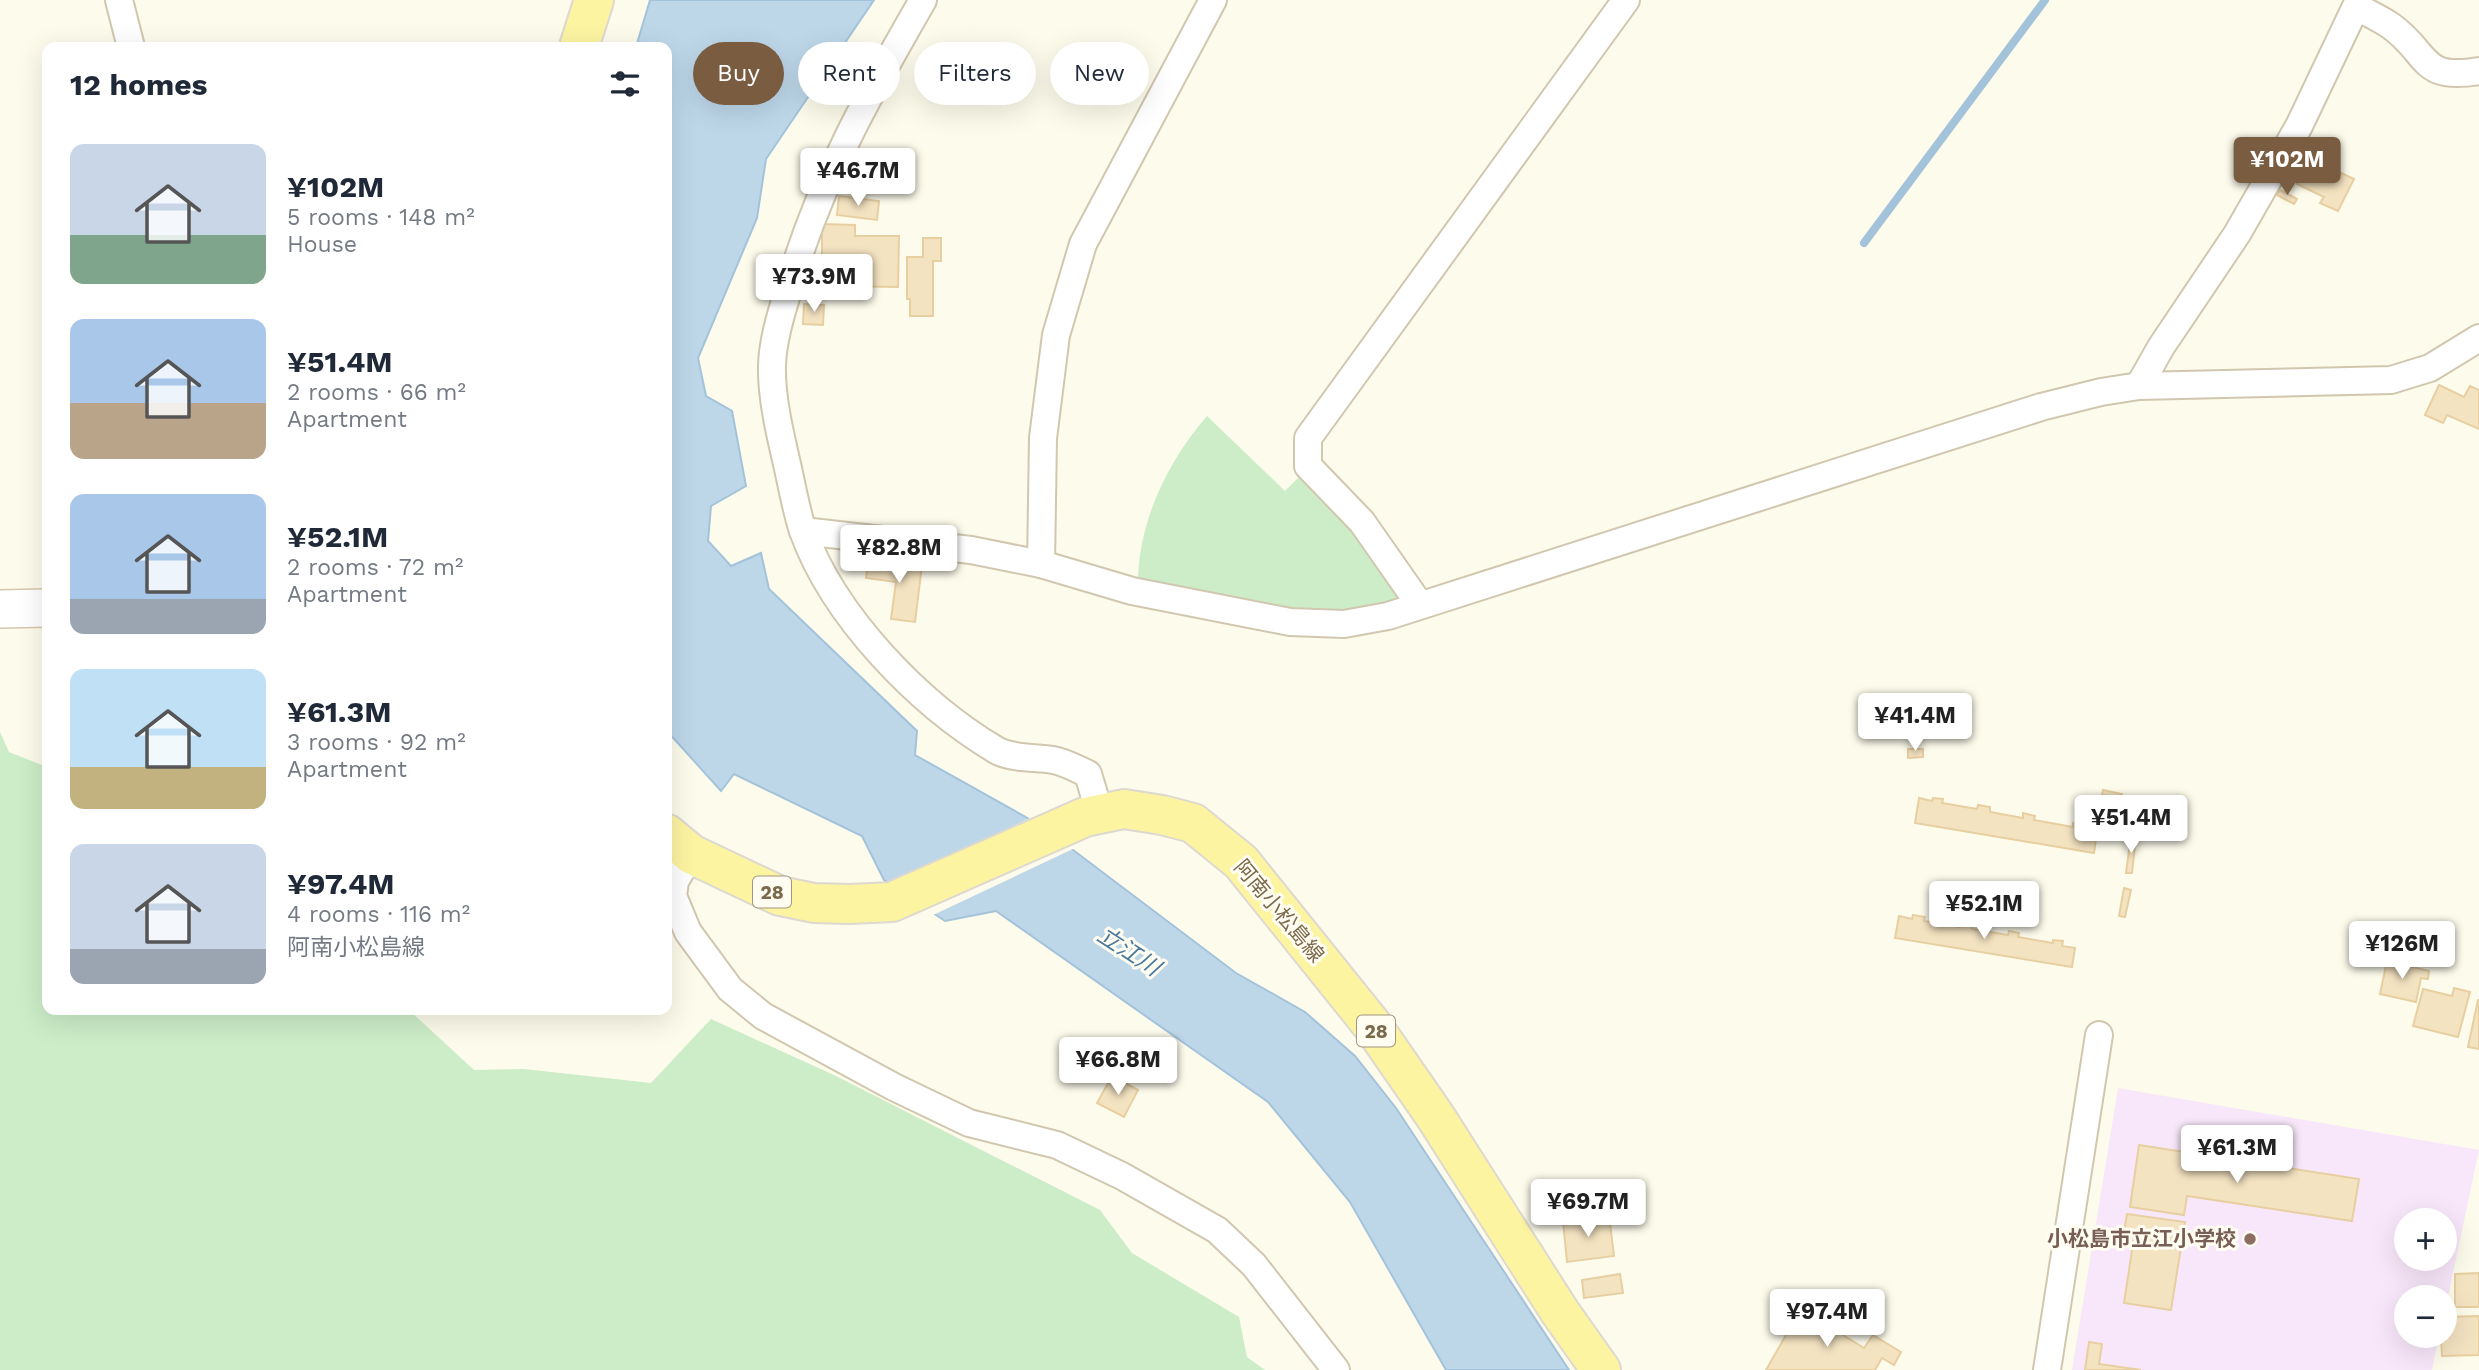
<!DOCTYPE html>
<html lang="en">
<head>
<meta charset="utf-8">
<style>
	:root { --surface:#fff; --page:#f2f2f3; --text:#1f2937; --muted:#747a83; --accent:#7a5c41 }
	body { margin:0; font-family:"Work Sans","Noto Sans JP",sans-serif; background:var(--page); color:var(--text); height:100vh; display:flex; flex-direction:column; font-size:26px; white-space:nowrap }
	* { box-sizing:border-box; margin:0 }
	p { font-size:23px; color:var(--muted) }
	.icon { flex:none; width:38px; height:38px; fill:none; stroke:currentColor; stroke-width:2; stroke-linecap:round; stroke-linejoin:round }
	.map { position:relative; flex:1; overflow:hidden }
	.side { position:absolute; left:42px; top:42px; width:630px; height:973px; display:flex; flex-direction:column; background:var(--surface); border-radius:14px; box-shadow:0 7px 28px #0002 }
	.side>* { flex:none }
	.hud { position:absolute; left:693px; top:42px; width:665px; height:63px; display:flex; gap:14px }
	.fabs { position:absolute; left:2394px; top:1208px; display:grid; gap:14px }
	.fabs a { display:grid; place-items:center; width:63px; height:63px; border-radius:50%; background:var(--surface); box-shadow:0 7px 28px #0002; font-size:35px }
	.price { position:absolute; translate:-50% -60px; padding:0 16px; border-radius:7px; background:#fff; color:#222; font-size:23px; line-height:46px; filter:drop-shadow(0 2px 4px #0008) }
	.price::after { content:''; position:absolute; left:50%; top:42px; width:21px; height:16px; margin-left:-10px; background:inherit; clip-path:polygon(0 0,100% 0,50% 100%) }
	.price.active { background:var(--accent); color:#fff }
	ul { padding:0; list-style:none }
	li { display:flex; align-items:center; gap:21px; height:175px; padding:0 28px }
	li span { display:grid; place-items:center; flex:none; width:196px; height:140px; border-radius:14px; color:#555 }
	li>.icon { margin-inline-start:auto }
	span .icon { width:84px; height:84px; fill:#fffc; stroke-width:1 }
	li b { font-size:30px }
	h2 { display:flex; justify-content:space-between; align-items:center; height:84px; padding:0 28px; font-size:30px }
	.tag { padding:0 24px; border-radius:32px; background:var(--surface); box-shadow:0 7px 28px #0002; font-size:24px; line-height:63px }
	.tag.active { background:var(--accent); color:#fff }
	.map>svg:first-child { display:block }
</style>
</head>
<body>
<div class="map">
<svg width="2479" height="1370" viewBox="0 0 2479 1370">
	<rect width="100%" height="100%" fill="#fdfbeb"/>
	<path fill="#f8e7fa" fill-rule="evenodd" d="M 2118,1088 L 2479,1150 L 2445,1311 L 2445,1297 L 2406,1297 L 2406,1335 L 2439,1335 L 2432,1370 L 2072,1370 ZM 2406,1220 L 2445,1220 L 2445,1258 L 2406,1258 Z"/>
	<g fill="#ccedc8">
		<path d="M 1207,416 L 1285,491 L 1302,474 L 1352,525 L 1401,602 L 1325,615 L 1138,581 C 1139,520 1168,461 1207,416 Z"/>
		<path d="M 0,732 L 9,752 L 47,767 L 47,1010 L 409,1010 L 474,1070 L 524,1069 L 651,1083 L 711,1019 L 836,1076 L 1100,1210 L 1132,1253 L 1239,1317 L 1247,1357 L 1265,1370 L 0,1370 Z"/>
	</g>
	<path fill="#bdd7e9" stroke="#a3c3db" stroke-width="2" d="M 650,0 L 874,0 L 766,159 L 757,218 L 698,358 L 706,396 L 732,411 L 746,486 L 711,506 L 708,541 L 731,566 L 761,553 L 769,589 L 917,731 L 915,755 L 1040,825 L 1236,973 L 1305,1012 L 1355,1056 L 1396,1108 L 1569,1370 L 1446,1370 L 1350,1202 L 1268,1102 L 996,911 L 945,921 L 884,880 L 862,836 L 734,774 L 721,791 L 667,731 L 667,47 L 636,47 Z"/>
	<path fill="#fdfbeb" d="M 1032,817 L 1075,848 L 931,916 L 884,884 L 914,874 Z"/>
	<g fill="none" stroke-linecap="round" stroke-linejoin="round">
		<path stroke="#a3c3db" stroke-width="8" d="M 1864,243 L 2045,0"/>
	</g>
	<g fill="#f4e3c1" stroke="#e7cfa1" stroke-width="2">
		<path d="M 2309,158 L 2354,179 L 2338,211 L 2320,203 L 2324,197 L 2297,184 Z"/>
		<path d="M 2280,190 L 2297,199 L 2294,204 L 2277,195 Z"/>
		<path d="M 839,196 L 879,201 L 877,220 L 837,215 Z"/>
		<path d="M 822,224 L 855,225 L 855,236 L 899,236 L 898,287 L 834,286 L 834,257 L 822,257 Z"/>
		<path d="M 923,238 L 941,238 L 941,261 L 933,261 L 933,316 L 910,316 L 910,299 L 907,299 L 907,257 L 923,257 Z"/>
		<path d="M 804,304 L 824,305 L 823,325 L 803,324 Z"/>
		<path d="M 2439,385 L 2464,397 L 2470,386 L 2479,390 L 2479,429 L 2447,415 L 2443,423 L 2425,415 Z"/>
		<path d="M 869,558 L 922,565 L 915,622 L 891,619 L 896,582 L 866,578 Z"/>
		<path d="M 1908,749 L 1923,749 L 1923,757 L 1908,758 Z"/>
		<path d="M 2103,790 L 2122,794 L 2120,804 L 2101,801 Z"/>
		<path d="M 1919,798 L 1932,801 L 1933,798 L 1943,799 L 1942,803 L 1977,809 L 1978,805 L 1990,807 L 1990,812 L 2023,818 L 2023,813 L 2035,816 L 2034,820 L 2073,827 L 2073,823 L 2085,826 L 2084,830 L 2097,832 L 2094,853 L 1915,823 Z"/>
		<path d="M 2131,836 L 2136,837 L 2132,873 L 2126,873 Z"/>
		<path d="M 2124,888 L 2131,890 L 2125,917 L 2119,916 Z"/>
		<path d="M 1913,915 L 1925,917 L 1924,921 L 1960,927 L 1961,923 L 1972,925 L 1972,929 L 2008,935 L 2009,931 L 2019,933 L 2018,937 L 2053,943 L 2053,940 L 2063,941 L 2062,946 L 2075,948 L 2072,967 L 1895,938 L 1899,916 L 1912,919 Z"/>
		<path d="M 2387,961 L 2429,971 L 2428,979 L 2421,978 L 2416,1002 L 2380,994 Z"/>
		<path d="M 2454,988 L 2470,992 L 2458,1037 L 2413,1026 L 2423,989 L 2452,996 Z"/>
		<path d="M 2478,1000 L 2479,1000 L 2479,1049 L 2468,1047 Z"/>
		<path d="M 1112,1076 L 1138,1090 L 1124,1117 L 1097,1103 Z"/>
		<path d="M 2139,1145 L 2359,1179 L 2352,1221 L 2187,1196 L 2184,1215 L 2130,1207 Z"/>
		<path d="M 2127,1214 L 2185,1222 L 2171,1310 L 2124,1303 L 2134,1237 L 2123,1236 Z"/>
		<path d="M 1609,1215 L 1614,1256 L 1567,1262 L 1563,1221 Z"/>
		<path d="M 2479,1273 L 2479,1307 L 2455,1307 L 2455,1274 Z"/>
		<path d="M 1620,1274 L 1623,1293 L 1584,1298 L 1582,1280 Z"/>
		<path d="M 1801,1309 L 1864,1348 L 1873,1335 L 1901,1352 L 1894,1365 L 1882,1358 L 1875,1370 L 1766,1370 Z"/>
		<path d="M 2479,1316 L 2479,1355 L 2442,1356 L 2441,1335 L 2445,1335 L 2445,1317 Z"/>
		<path d="M 2089,1342 L 2102,1344 L 2099,1364 L 2141,1370 L 2085,1370 Z"/>
	</g>
	<g fill="none" stroke-linecap="round" stroke-linejoin="round">
		<g stroke="#d1c7af" stroke-width="30">
			<g id="minor">
				<path d="M 119,0 L 131,47"/>
				<path d="M 923,0 C 870,92 823,175 792,277 C 784,305 773,336 772,365 C 771,396 780,434 787,464 C 792,486 796,510 803,531 C 834,617 919,704 996,750 C 1011,759 1036,757 1053,760 C 1065,762 1077,769 1088,774 L 1100,814"/>
				<path d="M 2357,7 C 2368,13 2381,19 2391,26 C 2430,54 2419,81 2479,71"/>
				<path d="M 2139,386 L 2161,347 L 2237,234 L 2299,126 L 2359,0"/>
				<path d="M 803,531 L 971,550 L 1041,564 L 1132,591 L 1290,622 L 1344,624 L 1388,616 L 2041,407 L 2101,392 L 2139,386 L 2391,380 L 2430,368 L 2479,338"/>
				<path d="M 1041,564 L 1043,438 L 1056,335 L 1083,244 L 1213,0"/>
				<path d="M 1420,605 L 1362,522 L 1308,466 L 1308,438 L 1626,0"/>
				<path d="M 691,854 L 675,881 L 673,896 L 688,932 L 730,989 L 763,1016 L 894,1087 L 969,1123 L 1057,1145 L 1122,1176 L 1217,1230 L 1254,1265 L 1336,1370"/>
				<path d="M 2047,1370 L 2099,1035"/>
			</g>
		</g>
		<g stroke="#d5c9ad" stroke-width="40">
			<path id="secondary" d="M 0,609 L 47,608"/>
		</g>
		<g stroke="#ddd8d0" stroke-width="42">
			<g id="primary">
				<path d="M 579,47 L 594,0"/>
				<path d="M 667,834 L 691,854 L 780,896 L 814,903 L 850,904 L 892,902 L 1085,817 L 1124,809 L 1162,815 L 1193,823 L 1241,862 L 1372,1025 L 1435,1116 L 1560,1312 L 1601,1370"/>
			</g>
		</g>
		<use href="#minor" stroke="#fff" stroke-width="26"/>
		<use href="#secondary" stroke="#fff" stroke-width="37"/>
		<use href="#primary" stroke="#fdf4a2" stroke-width="38"/>
	</g>
	<circle fill="#8d6e63" stroke="#fffdf2" stroke-width="2.5" cx="2250" cy="1239" r="7"/>
	<g text-anchor="middle" stroke-width="6" stroke-linejoin="round" paint-order="stroke">
		<g fill="#fffdf2" stroke="#a3957e" stroke-width="2">
			<rect x="753" y="876.5" width="38" height="31" rx="5"/>
			<rect x="1357" y="1015.5" width="38" height="31" rx="5"/>
		</g>
		<g font-size="19" font-weight="bold" fill="#7b694c">
			<text x="772" y="899">28</text>
			<text x="1376" y="1038">28</text>
		</g>
		<g font-size="21" fill="#7b694c" stroke="#fffdf2">
			<text transform="translate(1279 911) rotate(50)" y="7">阿南小松島線</text>
		</g>
		<g font-size="21" font-weight="bold" fill="#785e54" stroke="#fffdf2" text-anchor="end">
			<text x="2236" y="1246">小松島市立江小学校</text>
		</g>
		<g font-size="23" font-style="italic" fill="#4a799d" stroke="#fffdf2">
			<text transform="translate(1129 951) rotate(33)" y="8">立江川</text>
		</g>
	</g>
</svg>
<div class="fabs">
<a>+</a>
<a>−</a>
</div>
<b class="price active" style="left:2287px;top:197px">¥102M</b>
<b class="price" style="left:858px;top:208px">¥46.7M</b>
<b class="price" style="left:814px;top:314px">¥73.9M</b>
<b class="price" style="left:899px;top:585px">¥82.8M</b>
<b class="price" style="left:1915px;top:753px">¥41.4M</b>
<b class="price" style="left:2131px;top:855px">¥51.4M</b>
<b class="price" style="left:1984px;top:941px">¥52.1M</b>
<b class="price" style="left:2402px;top:981px">¥126M</b>
<b class="price" style="left:1118px;top:1097px">¥66.8M</b>
<b class="price" style="left:2237px;top:1185px">¥61.3M</b>
<b class="price" style="left:1588px;top:1239px">¥69.7M</b>
<b class="price" style="left:1827px;top:1349px">¥97.4M</b>
<div class="hud">
<a class="tag active">Buy</a>
<a class="tag">Rent</a>
<a class="tag">Filters</a>
<a class="tag">New</a>
</div>
<section class="side">
<h2>12 homes<svg class="icon" aria-label="filters" viewBox="0 0 24 24"><path d="M4 7h16M4 17h16"/><circle cx="9" cy="7" r="2"/><circle cx="15" cy="17" r="2"/></svg></h2>
<ul>
<li><span style="background:linear-gradient(#c9d6e8 65%,#7fa58c 0)"><svg class="icon" aria-label="home" viewBox="0 0 24 24"><path d="M3 11l9-7 9 7M6 9v11h12V9"/></svg></span><div><b>¥102M</b><p>5 rooms · 148 m²</p><p>House</p></div></li>
<li><span style="background:linear-gradient(#a9c7e8 60%,#b9a48a 0)"><svg class="icon" aria-label="home" viewBox="0 0 24 24"><path d="M3 11l9-7 9 7M6 9v11h12V9"/></svg></span><div><b>¥51.4M</b><p>2 rooms · 66 m²</p><p>Apartment</p></div></li>
<li><span style="background:linear-gradient(#a9c7e8 75%,#9aa5b1 0)"><svg class="icon" aria-label="home" viewBox="0 0 24 24"><path d="M3 11l9-7 9 7M6 9v11h12V9"/></svg></span><div><b>¥52.1M</b><p>2 rooms · 72 m²</p><p>Apartment</p></div></li>
<li><span style="background:linear-gradient(#bfe0f5 70%,#c2b280 0)"><svg class="icon" aria-label="home" viewBox="0 0 24 24"><path d="M3 11l9-7 9 7M6 9v11h12V9"/></svg></span><div><b>¥61.3M</b><p>3 rooms · 92 m²</p><p>Apartment</p></div></li>
<li><span style="background:linear-gradient(#c9d6e8 75%,#9aa5b1 0)"><svg class="icon" aria-label="home" viewBox="0 0 24 24"><path d="M3 11l9-7 9 7M6 9v11h12V9"/></svg></span><div><b>¥97.4M</b><p>4 rooms · 116 m²</p><p>阿南小松島線</p></div></li>
</ul>
</section>
</div>
</body>
</html>
